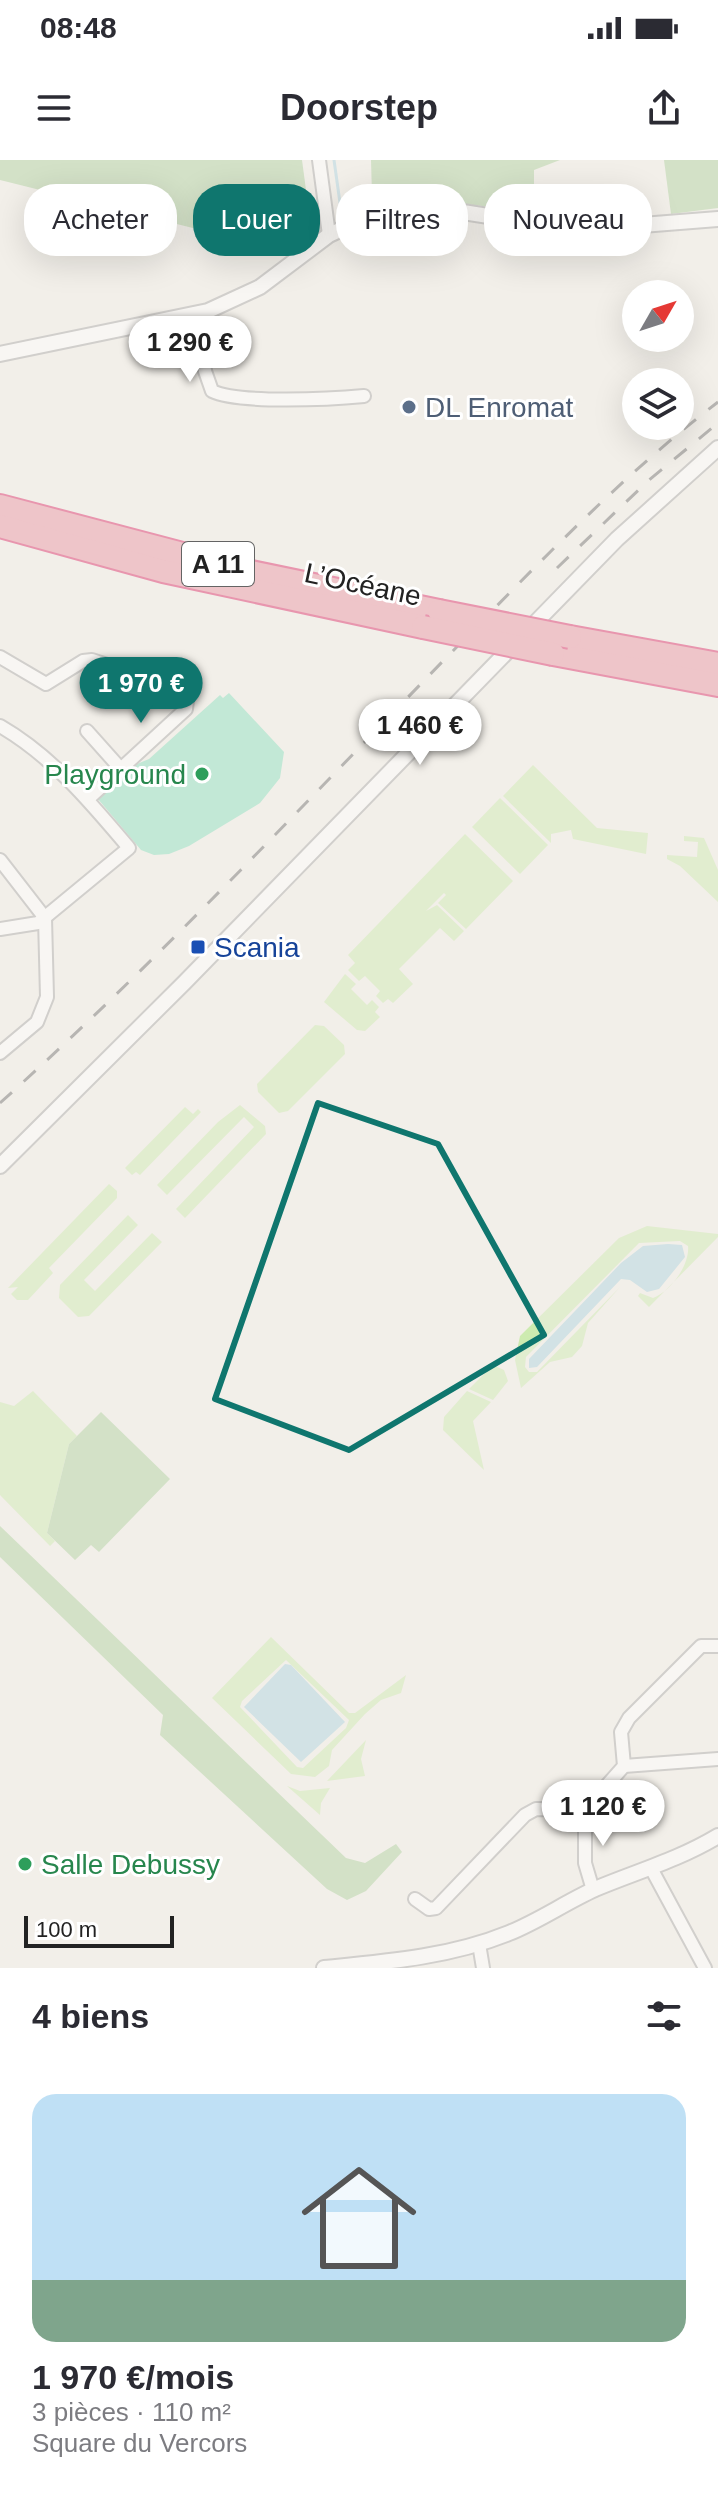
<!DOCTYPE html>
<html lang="fr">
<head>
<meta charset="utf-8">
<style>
	:root { --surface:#fff; --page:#f7f7f7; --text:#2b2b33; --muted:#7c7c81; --line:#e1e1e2; --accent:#0f766e }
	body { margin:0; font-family:Arial,sans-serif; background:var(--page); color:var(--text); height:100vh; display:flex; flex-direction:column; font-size:30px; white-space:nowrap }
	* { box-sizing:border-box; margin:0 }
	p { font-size:26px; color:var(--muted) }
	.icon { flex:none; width:44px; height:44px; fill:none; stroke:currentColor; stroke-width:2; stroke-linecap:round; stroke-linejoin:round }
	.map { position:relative; height:1808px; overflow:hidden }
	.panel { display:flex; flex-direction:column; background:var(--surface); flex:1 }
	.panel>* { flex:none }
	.banner { position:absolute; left:24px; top:24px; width:670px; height:72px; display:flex; gap:16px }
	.needle { width:52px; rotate:51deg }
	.tools { position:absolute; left:622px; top:120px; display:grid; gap:16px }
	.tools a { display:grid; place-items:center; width:72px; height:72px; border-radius:50%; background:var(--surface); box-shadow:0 8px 32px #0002; font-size:40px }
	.scale { position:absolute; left:24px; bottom:20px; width:150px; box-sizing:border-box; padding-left:8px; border:4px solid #222; border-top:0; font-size:22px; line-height:28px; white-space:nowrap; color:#222; -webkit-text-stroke:6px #fff; paint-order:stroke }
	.price { position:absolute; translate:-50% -68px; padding:0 18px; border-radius:28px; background:#fff; color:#222; font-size:26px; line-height:52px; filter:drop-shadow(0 2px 4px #0008) }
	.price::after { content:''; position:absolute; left:50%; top:48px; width:24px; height:18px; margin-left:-12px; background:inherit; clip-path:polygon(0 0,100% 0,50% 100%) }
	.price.active { background:var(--accent); color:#fff }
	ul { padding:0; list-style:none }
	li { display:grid; align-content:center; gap:16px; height:424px; padding:0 32px }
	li+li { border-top:2px solid var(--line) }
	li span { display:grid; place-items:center; height:248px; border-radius:24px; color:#555 }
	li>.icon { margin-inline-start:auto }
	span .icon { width:144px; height:144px; fill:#fffc; stroke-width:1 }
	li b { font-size:34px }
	h2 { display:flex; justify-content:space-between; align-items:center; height:96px; padding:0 32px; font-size:34px }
	.chip { padding:0 28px; border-radius:32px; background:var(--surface); box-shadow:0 8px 32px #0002; font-size:28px; line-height:72px }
	.chip.active { background:var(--accent); color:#fff }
	.status { display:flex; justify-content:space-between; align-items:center; height:56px; padding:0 40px; background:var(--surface); direction:ltr }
	.status svg { height:22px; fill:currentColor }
	header { display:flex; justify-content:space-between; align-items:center; height:104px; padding:0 32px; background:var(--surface); font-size:36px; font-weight:700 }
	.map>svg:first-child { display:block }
</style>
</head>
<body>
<div class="status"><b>08:48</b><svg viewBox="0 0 49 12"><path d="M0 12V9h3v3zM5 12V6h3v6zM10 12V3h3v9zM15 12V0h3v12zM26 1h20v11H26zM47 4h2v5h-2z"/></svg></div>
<header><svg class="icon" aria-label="menu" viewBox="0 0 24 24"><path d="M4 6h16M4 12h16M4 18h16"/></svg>Doorstep<svg class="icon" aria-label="share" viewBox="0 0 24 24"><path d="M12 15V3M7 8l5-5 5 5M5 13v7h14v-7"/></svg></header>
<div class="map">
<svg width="718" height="1808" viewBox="0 0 718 1808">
	<rect width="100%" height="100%" fill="#f2efe9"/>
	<g fill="#cdebb0" fill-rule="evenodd">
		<path d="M 533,605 L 597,668 L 648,673 L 646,694 L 573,679 L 571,670 L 551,674 L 551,683 L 503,636 Z"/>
		<path d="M 500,638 L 548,685 L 520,714 L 472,667 Z"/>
		<path d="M 465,674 L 513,721 L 466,769 L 438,743 L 446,735 L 444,733 L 426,751 L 437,745 L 464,771 L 454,781 L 440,768 L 399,809 L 413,824 L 393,843 L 388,839 L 383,843 L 376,836 L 380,831 L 365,816 L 359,821 L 348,810 L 355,803 L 348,795 Z"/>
		<path d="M 684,676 L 704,678 L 718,710 L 718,742 L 680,706 L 667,699 L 667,695 L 697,697 L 698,682 L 684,681 Z"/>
		<path d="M 345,814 L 356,824 L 351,829 L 367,845 L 372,840 L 379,847 L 375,852 L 380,857 L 365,871 L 357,870 L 324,842 Z"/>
		<path d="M 315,865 L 324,866 L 344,885 L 345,894 L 288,951 L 279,953 L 258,932 L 257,924 Z"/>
		<path d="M 240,945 L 265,966 L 266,974 L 185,1058 L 176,1049 L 254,967 L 244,957 L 167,1035 L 157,1025 L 218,962 Z"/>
		<path d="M 185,947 L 193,954 L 198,949 L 201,952 L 140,1015 L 136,1012 L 132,1015 L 125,1008 Z"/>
		<path d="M 109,1024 L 117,1031 L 117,1038 L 49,1108 L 53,1113 L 28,1140 L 17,1140 L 11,1134 L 18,1127 L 8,1128 Z"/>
		<path d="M 128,1055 L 138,1065 L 84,1120 L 95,1131 L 152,1073 L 162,1082 L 89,1156 L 78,1157 L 59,1138 L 60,1125 Z"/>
		<path d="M 647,1066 L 718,1074 L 718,1077 L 649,1147 L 638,1136 L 640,1133 L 653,1138 C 670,1132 690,1105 688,1086 L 680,1081 L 639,1083 L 526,1197 L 525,1207 L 529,1212 L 537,1212 L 620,1127 L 588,1163 L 582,1186 L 572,1197 L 550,1202 L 521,1228 L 515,1200 L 520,1176 L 619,1078 Z"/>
		<path d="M 493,1205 L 504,1210 L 508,1221 L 493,1240 L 469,1229 Z"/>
		<path d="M 33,1231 L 77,1276 L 69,1284 L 47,1373 L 55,1381 L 50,1386 L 0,1335 L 0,1242 L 14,1246 Z"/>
		<path d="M 467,1231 L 491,1242 L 473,1261 L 484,1310 L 443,1270 L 444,1257 Z"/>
		<path d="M 271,1477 L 349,1553 L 355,1553 L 406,1515 L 401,1533 L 381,1540 L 365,1554 L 332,1590 L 329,1606 L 315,1617 L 291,1614 L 212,1538 ZM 286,1500 L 349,1560 L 346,1568 L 303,1608 L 297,1607 L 240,1547 L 242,1541 Z"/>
		<path d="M 366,1580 L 361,1599 L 365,1616 L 327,1621 Z"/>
		<path d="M 287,1626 L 300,1631 L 330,1628 L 321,1643 L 320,1655 Z"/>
	</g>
	<g fill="#add19e">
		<path d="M 0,0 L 302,0 L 312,75 L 289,92 L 0,20 Z"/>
		<path d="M 371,0 L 560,0 L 534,10 L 534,51 L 372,35 Z"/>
		<path d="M 664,0 L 718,0 L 718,48 L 671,54 Z"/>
		<path d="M 101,1252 L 170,1319 L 99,1392 L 91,1385 L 75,1400 L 47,1373 L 69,1284 Z"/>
		<path d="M 0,1366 L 346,1698 L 365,1703 L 396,1684 L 402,1692 L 366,1731 L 347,1740 L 327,1729 L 160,1575 L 163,1555 L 0,1397 Z"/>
	</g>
	<path fill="#88e0be" d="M 229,533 L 284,592 L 280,618 L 260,643 L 189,686 L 169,694 L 154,695 L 141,690 L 98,639 L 132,606 L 149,599 L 220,535 L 223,538 Z"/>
	<g fill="#aad3df">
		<path d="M 668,1084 L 682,1085 L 685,1097 L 659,1129 L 647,1132 L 630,1120 L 621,1119 L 537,1207 L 529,1208 L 529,1199 L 621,1103 L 643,1086 Z"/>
		<path d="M 285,1504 L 291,1505 L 345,1562 L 301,1602 L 244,1547 Z"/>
	</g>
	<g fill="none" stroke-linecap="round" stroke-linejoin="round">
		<path stroke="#aad3df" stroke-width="3" d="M 334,0 L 341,50"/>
		<g stroke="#a9a9a9" stroke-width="16">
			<g id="minor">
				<path d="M 319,0 L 329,75"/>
				<path d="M 198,155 L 205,211 L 212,231 C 238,244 333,239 364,236"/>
				<path d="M 0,497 L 46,524 L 83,501 L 92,500 L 172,526 L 187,541 L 186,549 L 88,639"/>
				<path d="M 0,566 C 52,596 91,643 129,688 L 38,763 L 0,769"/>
				<path d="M 87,571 L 120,608"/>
				<path d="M 0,700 L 45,758 L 47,837 L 37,862 L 0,893"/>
				<path d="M 624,1606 L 718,1599"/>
				<path d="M 585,1650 L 624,1606 L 621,1572 L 629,1558 L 701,1486 L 718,1486"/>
				<path d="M 585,1650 L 585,1703 L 593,1730"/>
				<path d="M 652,1710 L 705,1808"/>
				<path d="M 415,1739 L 429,1749 L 436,1748 L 525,1655 L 536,1649 L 585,1650"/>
				<path d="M 479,1784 L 483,1808"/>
			</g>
		</g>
		<g stroke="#a9a9a9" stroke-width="18">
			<g id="tertiary">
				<path d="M 0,194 L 208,151 L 260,127 L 329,75 L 361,60 L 393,52 L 450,50 L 579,70 L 718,59"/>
				<path d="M 0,1006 L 184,823 L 617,379 L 718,288"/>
				<path d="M 324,1808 C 387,1802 450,1797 509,1773 C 539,1761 566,1742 595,1729 C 638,1711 678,1700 718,1676"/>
			</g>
		</g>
		<g stroke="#dc2a67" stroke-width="26">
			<g id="motorway">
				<path d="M 0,346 L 251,412 L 439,451"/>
				<path d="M 0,366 L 163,411 L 423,467"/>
				<path d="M 570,477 L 718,504"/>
				<path d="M 553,494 L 718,525"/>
			</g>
		</g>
		<use href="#minor" stroke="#fff" stroke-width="12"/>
		<use href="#tertiary" stroke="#fff" stroke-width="14"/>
		<use href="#motorway" stroke="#e892a2" stroke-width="22"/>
		<g stroke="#707070" stroke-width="3" stroke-dasharray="16 16" stroke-linecap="butt">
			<path d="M 557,408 L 649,320 L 718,263"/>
			<path d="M 0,943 C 156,803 299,649 445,499 C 533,409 619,318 718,242"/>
		</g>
		<g stroke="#dc2a67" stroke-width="26" stroke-linecap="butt">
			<g id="motorway-bridge">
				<path d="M 439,451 L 570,477"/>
				<path d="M 423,467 L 553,494"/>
			</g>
		</g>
		<use href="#motorway-bridge" stroke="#e892a2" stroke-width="22"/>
	</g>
	<path d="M0 0H718V1808H0ZM 318,943 L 438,984 L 544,1175 L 349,1290 L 215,1239 Z" fill="#f2efe9" fill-opacity=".55" fill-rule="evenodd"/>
	<path fill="none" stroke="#0f766e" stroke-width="6" stroke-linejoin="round" d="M 318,943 L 438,984 L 544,1175 L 349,1290 L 215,1239 Z"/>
	<circle fill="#5c6f8a" stroke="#fff" stroke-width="3" cx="409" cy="247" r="8"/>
	<g fill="#2e9e5b" stroke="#fff" stroke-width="3">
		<circle cx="202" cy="614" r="8"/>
		<circle cx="25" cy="1704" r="8"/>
	</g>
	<rect fill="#1a4fb4" stroke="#fff" stroke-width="3" x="190" y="779" width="16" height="16" rx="4"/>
	<g text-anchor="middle" stroke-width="6" stroke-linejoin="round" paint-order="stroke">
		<rect fill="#fff" stroke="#646464" stroke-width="2" x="182" y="382" width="72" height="44" rx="6"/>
		<g font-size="26" font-weight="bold" fill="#222">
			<text x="218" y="413">A 11</text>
		</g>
		<g font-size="28" fill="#4e5e75" stroke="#fff" text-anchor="start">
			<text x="425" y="257">DL Enromat</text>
		</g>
		<g font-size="28" fill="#222" stroke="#fff">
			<text transform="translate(363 424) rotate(12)" y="10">L’Océane</text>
		</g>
		<g font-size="28" fill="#27864d" stroke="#fff" text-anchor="end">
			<text x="186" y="624">Playground</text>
			<text x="41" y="1714" text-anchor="start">Salle Debussy</text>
		</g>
		<g font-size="28" fill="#164399" stroke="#fff" text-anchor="start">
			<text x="214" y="797">Scania</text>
		</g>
	</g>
</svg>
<div class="tools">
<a><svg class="needle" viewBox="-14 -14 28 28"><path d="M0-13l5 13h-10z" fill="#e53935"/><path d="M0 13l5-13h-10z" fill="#7c7c81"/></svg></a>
<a><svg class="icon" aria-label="layers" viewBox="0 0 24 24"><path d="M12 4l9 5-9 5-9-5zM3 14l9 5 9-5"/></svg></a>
</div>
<div class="scale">100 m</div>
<b class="price" style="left:190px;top:224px">1 290 €</b>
<b class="price active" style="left:141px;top:565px">1 970 €</b>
<b class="price" style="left:420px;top:607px">1 460 €</b>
<b class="price" style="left:603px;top:1688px">1 120 €</b>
<div class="banner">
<a class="chip">Acheter</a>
<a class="chip active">Louer</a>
<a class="chip">Filtres</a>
<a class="chip">Nouveau</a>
</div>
</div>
<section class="panel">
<h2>4 biens<svg class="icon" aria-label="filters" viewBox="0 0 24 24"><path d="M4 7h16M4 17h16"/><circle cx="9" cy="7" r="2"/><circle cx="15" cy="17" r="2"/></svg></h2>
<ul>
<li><span style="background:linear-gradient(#bfe0f5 75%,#7fa58c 0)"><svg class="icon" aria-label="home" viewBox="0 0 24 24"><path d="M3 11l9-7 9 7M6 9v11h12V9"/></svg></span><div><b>1 970 €/mois</b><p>3 pièces · 110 m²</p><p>Square du Vercors</p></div></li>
</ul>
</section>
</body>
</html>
